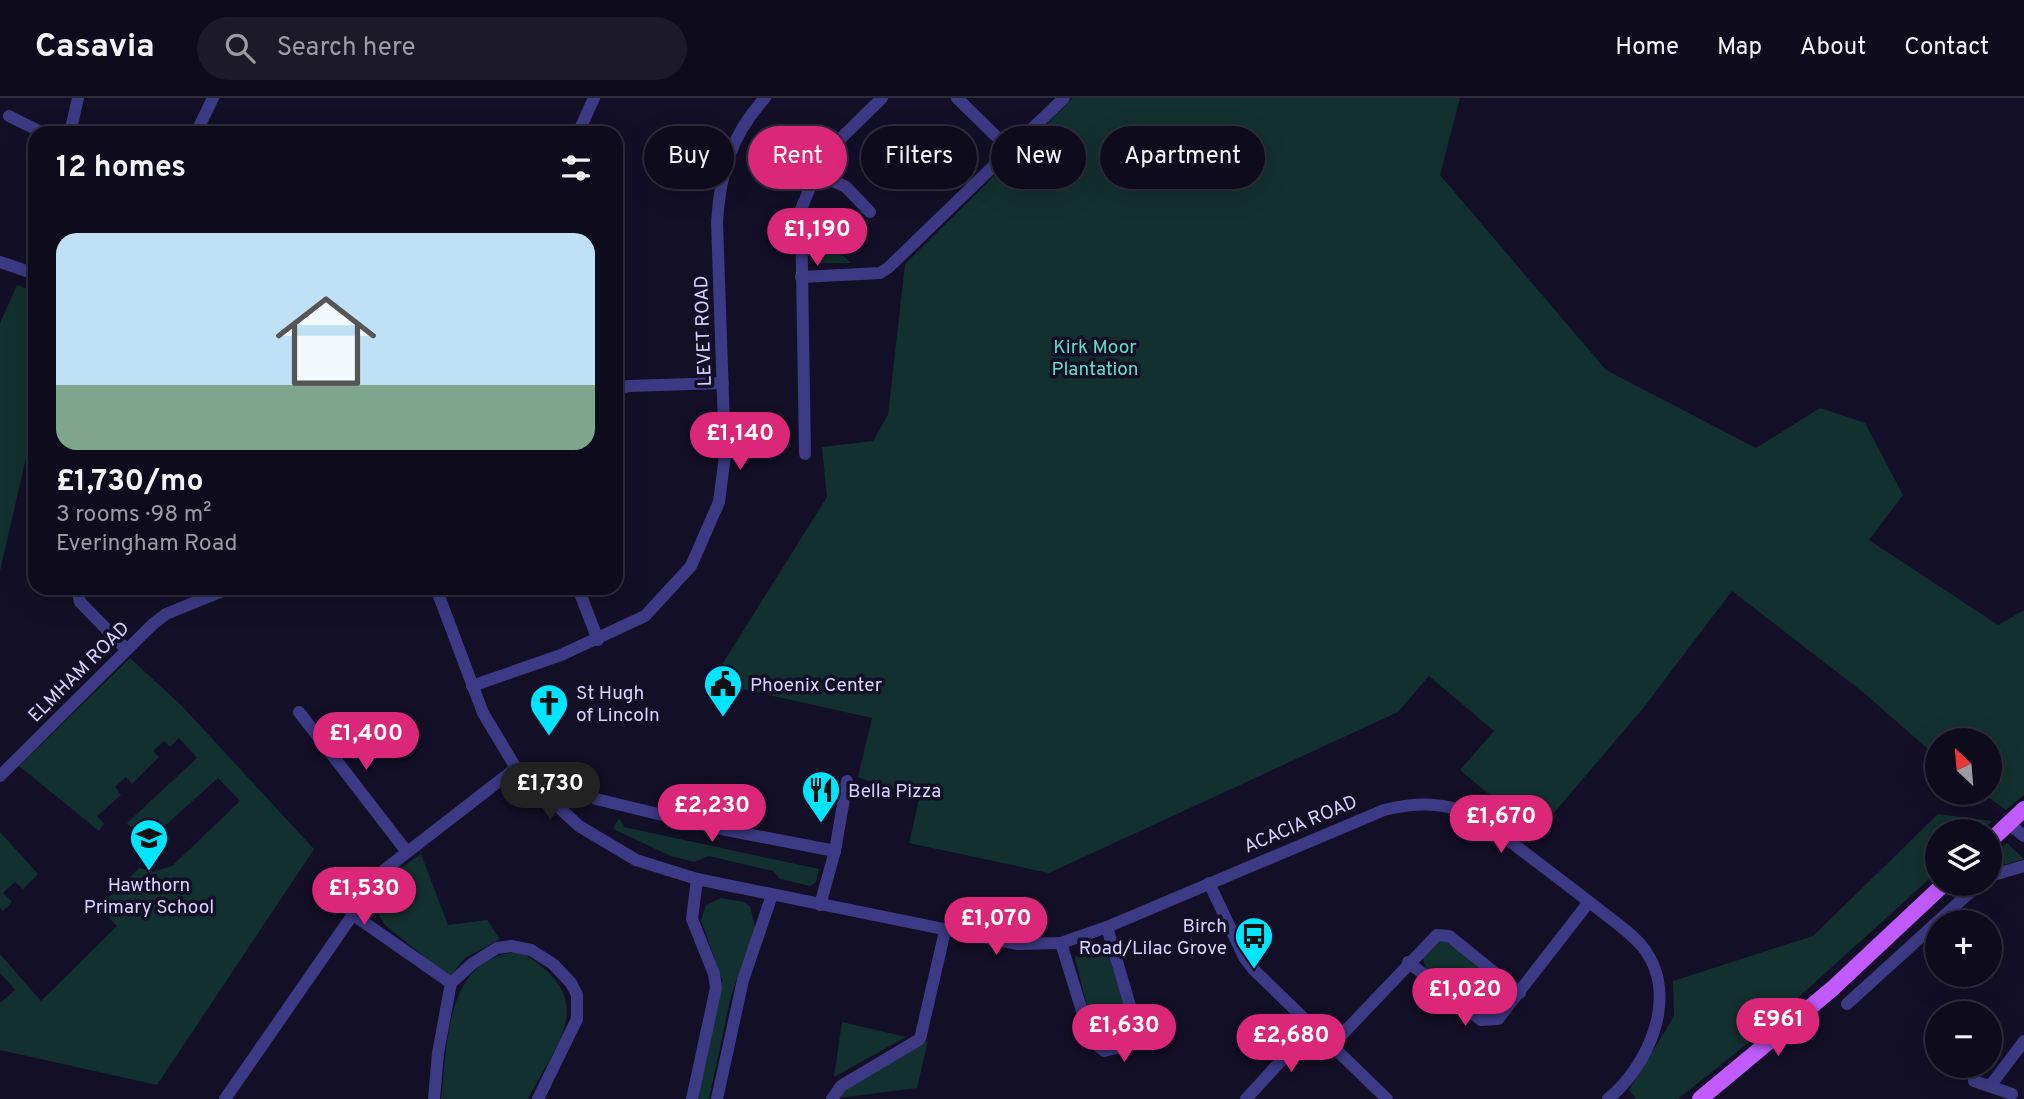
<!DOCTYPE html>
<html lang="en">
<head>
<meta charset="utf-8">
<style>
	:root { --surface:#0e0b1c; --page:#1c1929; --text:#f1f3f6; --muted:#9b9ba3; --line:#2e2b3b; --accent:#db2777 }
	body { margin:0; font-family:Overpass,sans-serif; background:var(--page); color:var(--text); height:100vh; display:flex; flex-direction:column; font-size:26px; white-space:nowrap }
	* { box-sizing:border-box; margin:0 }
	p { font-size:23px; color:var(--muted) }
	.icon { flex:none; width:38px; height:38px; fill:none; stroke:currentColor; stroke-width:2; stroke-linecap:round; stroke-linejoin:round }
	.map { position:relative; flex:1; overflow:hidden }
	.drawer { position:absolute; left:28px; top:28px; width:595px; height:469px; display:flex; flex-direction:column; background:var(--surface); border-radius:21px; box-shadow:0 7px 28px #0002,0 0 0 2px var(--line) }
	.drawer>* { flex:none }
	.hud { position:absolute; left:644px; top:28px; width:665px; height:63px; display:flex; gap:14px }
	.needle { width:46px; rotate:334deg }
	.controls { position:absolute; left:1925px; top:630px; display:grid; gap:14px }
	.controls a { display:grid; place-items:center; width:77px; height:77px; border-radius:50%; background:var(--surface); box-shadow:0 7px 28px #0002,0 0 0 2px var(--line); font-size:35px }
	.price { position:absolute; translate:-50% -60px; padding:0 16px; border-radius:24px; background:var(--accent); color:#fff; font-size:23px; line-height:46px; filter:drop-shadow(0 2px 4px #0008) }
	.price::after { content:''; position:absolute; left:50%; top:42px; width:21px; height:16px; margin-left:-10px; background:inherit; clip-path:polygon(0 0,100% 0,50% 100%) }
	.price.on { background:#222; color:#fff }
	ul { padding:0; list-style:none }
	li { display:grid; align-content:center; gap:14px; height:371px; padding:0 28px }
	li+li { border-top:2px solid var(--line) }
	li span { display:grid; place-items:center; height:217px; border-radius:21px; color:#555 }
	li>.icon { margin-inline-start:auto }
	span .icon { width:126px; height:126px; fill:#fffc; stroke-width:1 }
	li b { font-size:30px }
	h2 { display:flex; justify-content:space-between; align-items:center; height:84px; padding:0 28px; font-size:30px }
	.chip { padding:0 24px; border-radius:32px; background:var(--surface); box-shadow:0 7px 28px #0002,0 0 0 2px var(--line); font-size:24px; line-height:63px }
	.chip.on { background:var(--accent); color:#fff }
	header { display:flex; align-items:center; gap:42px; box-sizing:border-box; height:98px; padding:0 35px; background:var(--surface); border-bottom:2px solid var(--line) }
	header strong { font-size:33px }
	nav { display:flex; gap:38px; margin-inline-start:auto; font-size:24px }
	.search { width:490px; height:63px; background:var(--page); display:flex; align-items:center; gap:18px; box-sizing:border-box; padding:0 24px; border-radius:38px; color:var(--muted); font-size:26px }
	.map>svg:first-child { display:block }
</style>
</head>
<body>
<header>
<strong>Casavia</strong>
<div class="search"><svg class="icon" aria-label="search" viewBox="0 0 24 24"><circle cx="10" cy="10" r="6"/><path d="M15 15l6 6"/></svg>Search here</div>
<nav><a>Home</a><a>Map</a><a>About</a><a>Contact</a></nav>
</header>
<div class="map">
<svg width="2024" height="1001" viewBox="0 0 2024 1001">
	<rect width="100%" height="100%" fill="#130f26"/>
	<g fill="#12302f">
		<path d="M 1073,0 L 1460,0 L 1440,77 L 1606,272 L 1756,350 L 1820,310 L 1865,325 L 1903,397 L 1869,442 L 1998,527 L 2024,512 L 2024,697 L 2006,712 L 1982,695 L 1990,695 L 1990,642 L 1937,642 L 1937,659 L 1864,595 L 1732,493 L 1644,609 L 1536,736 L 1460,672 L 1494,633 L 1429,578 L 1398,614 L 1049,775 L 909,745 L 919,701 L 858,679 L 872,620 L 711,584 L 827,399 L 822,349 L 873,343 L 888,317 L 905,166 Z"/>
		<path d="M 809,125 L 851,165 L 817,165 L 812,156 Z"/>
		<path d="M 17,187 L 35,194 L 35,321 L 0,473 L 0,225 Z"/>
		<path d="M 130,560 L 182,608 L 314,751 L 157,987 L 0,952 L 0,905 L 15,892 L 0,875 L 0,856 L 41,903 L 117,828 L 99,809 L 139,770 L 152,774 L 172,768 L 240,703 L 218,680 L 147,744 L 127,725 L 197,660 L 179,640 L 170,649 L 164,643 L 153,653 L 159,659 L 132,686 L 126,679 L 115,689 L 121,697 L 97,718 L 104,726 L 99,733 L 19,668 Z"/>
		<path d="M 1938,716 L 1992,723 L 1981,733 L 1937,733 L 1937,774 L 1748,945 L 1678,1001 L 1636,1001 L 1629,992 L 1674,918 L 1673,883 L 1813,838 Z"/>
		<path d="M 619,720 L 624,729 L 819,771 L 816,784 L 810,788 L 780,781 L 773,773 L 709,758 L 694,764 L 671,758 L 613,731 Z"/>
		<path d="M 0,734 L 38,776 L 23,791 L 15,784 L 3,795 L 12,804 L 3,813 L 0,810 Z"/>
		<path d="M 2007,745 L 2024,761 L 1990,771 L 1990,760 Z"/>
		<path d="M 421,756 L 448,827 L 487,822 L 500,841 L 465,860 L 449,879 L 384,826 L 371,803 L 387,780 Z"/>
		<path d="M 721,800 L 744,804 L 750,808 L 755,829 L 731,898 L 709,1001 L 698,1001 L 722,882 L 701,822 L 706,807 Z"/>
		<path d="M 1444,842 L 1505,890 L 1507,900 L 1495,915 L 1483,915 L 1426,871 L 1422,858 L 1435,844 Z"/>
		<path d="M 1095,846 L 1107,851 L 1130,929 L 1121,943 L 1103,947 L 1095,939 L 1075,861 L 1080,851 Z"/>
		<path d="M 521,854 C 599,902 561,937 528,1001 L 441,1001 C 448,943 445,857 521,854 Z"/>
		<path d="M 842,924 L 906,939 L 834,979 Z"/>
		<path d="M 928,943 L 917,990 L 839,1000 L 843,991 Z"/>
	</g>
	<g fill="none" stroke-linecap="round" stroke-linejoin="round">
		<g stroke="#3d3a85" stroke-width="12">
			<path d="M 957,0 L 1009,51"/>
			<path d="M 9,18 L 43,35"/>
			<path d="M 70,35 L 78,0"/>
			<path d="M 196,35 L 213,0"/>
			<path d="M 578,35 L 594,0"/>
			<path d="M 816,75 L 846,89 L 870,114"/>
			<path d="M 0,164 L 35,176"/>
			<path d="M 801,179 L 880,175 L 888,170 L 1064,0"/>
			<path d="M 616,292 L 628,288 L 723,285"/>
			<path d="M 805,356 L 801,111 L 824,57 L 882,0"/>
			<path d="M 77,490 L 80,504 L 127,552"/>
			<path d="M 436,490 L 483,615 L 516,670 L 579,728 L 636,762 L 697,781 L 1018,846 L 1061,845 L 1107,829 L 1384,712 C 1417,704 1445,704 1477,718 C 1518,750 1560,781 1601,813 C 1616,825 1634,837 1645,852 C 1679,900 1648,968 1608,1001"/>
			<path d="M 578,490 L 598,542"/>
			<path d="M 472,588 L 561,557 L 645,518 L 691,468 L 719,404 L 725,357 L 717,124 C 720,75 731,37 765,0"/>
			<path d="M 299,614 L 407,754"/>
			<path d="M 0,678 L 153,526 L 166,516 L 230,490"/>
			<path d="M 596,701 L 716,730 L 835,753"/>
			<path d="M 2008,725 L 2024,738"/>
			<path d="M 1990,778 L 2024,768"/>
			<path d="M 1209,785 L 1244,859 L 1254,872 L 1387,1001"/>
			<path d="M 820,807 L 835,753 L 847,683"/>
			<path d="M 352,816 L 451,885"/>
			<path d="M 1061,845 L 1091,942 L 1104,953 L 1128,947 L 1137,932 L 1107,829"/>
			<path d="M 1408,864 L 1481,922 L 1498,921 L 1589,804"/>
			<path d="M 1847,906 L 1979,786"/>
			<path d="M 1333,946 L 1437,837 L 1449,838 L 1520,895"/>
			<path d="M 1974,983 L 2012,996"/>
			<path d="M 1990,988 L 2024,943"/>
			<path d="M 225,1001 L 383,773 L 516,670"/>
			<path d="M 434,1001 L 438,955 L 451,885 L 473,865 L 497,850 L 511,848 L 531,852 L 553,866 L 571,885 L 577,897 L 577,921 L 538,1001"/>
			<path d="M 692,1001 L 716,890 L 714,876 L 692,821 L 697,781"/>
			<path d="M 717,1001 L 743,882 L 772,797"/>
			<path d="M 832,1001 L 841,988 L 920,941 L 945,833"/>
			<path d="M 1246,1001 L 1313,928"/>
		</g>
		<g stroke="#c25bff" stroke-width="16">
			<path d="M 1990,743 L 2024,711"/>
			<path d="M 1700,1001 L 1832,891 L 1944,786"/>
		</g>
	</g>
	<defs>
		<g id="civic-pin" transform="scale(2.0125)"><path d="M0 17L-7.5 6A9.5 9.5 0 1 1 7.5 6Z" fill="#00e5ff" stroke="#130f26"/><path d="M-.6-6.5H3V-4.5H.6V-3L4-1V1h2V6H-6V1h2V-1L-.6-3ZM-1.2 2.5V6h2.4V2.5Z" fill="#111"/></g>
		<g id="church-pin" transform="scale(2.0125)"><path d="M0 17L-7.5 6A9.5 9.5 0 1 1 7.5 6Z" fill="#00e5ff" stroke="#130f26"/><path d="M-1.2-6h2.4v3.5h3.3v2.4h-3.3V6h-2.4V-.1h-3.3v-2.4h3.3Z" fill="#111"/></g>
		<g id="restaurant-pin" transform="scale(2.0125)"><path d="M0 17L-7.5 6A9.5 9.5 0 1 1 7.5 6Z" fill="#00e5ff" stroke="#130f26"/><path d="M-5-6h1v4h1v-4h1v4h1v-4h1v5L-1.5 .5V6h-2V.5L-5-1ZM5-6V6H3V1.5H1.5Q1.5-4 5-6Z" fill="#111"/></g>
		<g id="school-pin" transform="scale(2.0125)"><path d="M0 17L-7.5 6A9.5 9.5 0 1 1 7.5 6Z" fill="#00e5ff" stroke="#130f26"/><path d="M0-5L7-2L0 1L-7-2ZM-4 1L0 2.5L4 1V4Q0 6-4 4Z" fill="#111"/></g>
		<g id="bus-pin" transform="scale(2.0125)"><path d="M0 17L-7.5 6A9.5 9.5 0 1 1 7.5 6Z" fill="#00e5ff" stroke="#130f26"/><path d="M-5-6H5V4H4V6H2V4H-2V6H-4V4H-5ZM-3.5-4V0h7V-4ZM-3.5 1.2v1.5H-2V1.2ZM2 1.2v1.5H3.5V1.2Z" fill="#111"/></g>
	</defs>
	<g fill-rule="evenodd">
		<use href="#civic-pin" x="723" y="586"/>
		<use href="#church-pin" x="549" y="605"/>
		<use href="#restaurant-pin" x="821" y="692"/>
		<use href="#school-pin" x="149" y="740"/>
		<use href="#bus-pin" x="1254" y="838"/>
	</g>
	<g text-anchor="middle" stroke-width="7" stroke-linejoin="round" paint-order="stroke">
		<g font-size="19" fill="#d9d4ff" stroke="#130f26">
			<text transform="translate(702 233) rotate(-92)" y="7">LEVET ROAD</text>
			<text transform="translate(78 573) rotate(-45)" y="7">ELMHAM ROAD</text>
			<text transform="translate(1300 725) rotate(-23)" y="7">ACACIA ROAD</text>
		</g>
		<g font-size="19" fill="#5fe0c0" stroke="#130f26">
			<text x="1095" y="255">Kirk Moor<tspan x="1095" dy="22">Plantation</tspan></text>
		</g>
		<g font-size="19" fill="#d9d4ff" stroke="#130f26" text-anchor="start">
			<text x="750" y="593">Phoenix Center</text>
			<text x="576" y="601">St Hugh<tspan x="576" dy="22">of Lincoln</tspan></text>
			<text x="848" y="699">Bella Pizza</text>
			<text x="149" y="793" text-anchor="middle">Hawthorn<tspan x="149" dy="22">Primary School</tspan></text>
			<text x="1227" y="834" text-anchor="end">Birch<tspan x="1227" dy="22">Road/Lilac Grove</tspan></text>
		</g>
	</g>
</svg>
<div class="controls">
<a><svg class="needle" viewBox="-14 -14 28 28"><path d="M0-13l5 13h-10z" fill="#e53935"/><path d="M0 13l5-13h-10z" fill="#9b9ba3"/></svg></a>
<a><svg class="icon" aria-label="layers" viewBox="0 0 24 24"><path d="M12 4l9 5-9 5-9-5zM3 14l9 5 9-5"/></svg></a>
<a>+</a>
<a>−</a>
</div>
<b class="price" style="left:817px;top:170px">£1,190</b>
<b class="price" style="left:740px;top:374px">£1,140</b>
<b class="price" style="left:366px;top:674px">£1,400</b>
<b class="price on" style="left:550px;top:724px">£1,730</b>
<b class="price" style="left:712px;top:746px">£2,230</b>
<b class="price" style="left:1501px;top:757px">£1,670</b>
<b class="price" style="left:364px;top:829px">£1,530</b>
<b class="price" style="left:996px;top:859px">£1,070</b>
<b class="price" style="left:1465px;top:930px">£1,020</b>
<b class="price" style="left:1778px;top:960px">£961</b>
<b class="price" style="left:1124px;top:966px">£1,630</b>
<b class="price" style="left:1291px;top:976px">£2,680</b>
<div class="hud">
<a class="chip">Buy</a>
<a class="chip on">Rent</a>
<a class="chip">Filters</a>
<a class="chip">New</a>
<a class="chip">Apartment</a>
</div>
<section class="drawer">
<h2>12 homes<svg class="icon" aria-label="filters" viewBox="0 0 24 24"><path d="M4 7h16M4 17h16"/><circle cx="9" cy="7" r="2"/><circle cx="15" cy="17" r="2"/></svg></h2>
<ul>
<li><span style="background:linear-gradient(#bfe0f5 70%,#7fa58c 0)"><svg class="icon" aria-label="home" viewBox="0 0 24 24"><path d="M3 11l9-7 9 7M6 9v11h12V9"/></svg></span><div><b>£1,730/mo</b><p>3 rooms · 98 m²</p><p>Everingham Road</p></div></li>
</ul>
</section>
</div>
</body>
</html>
